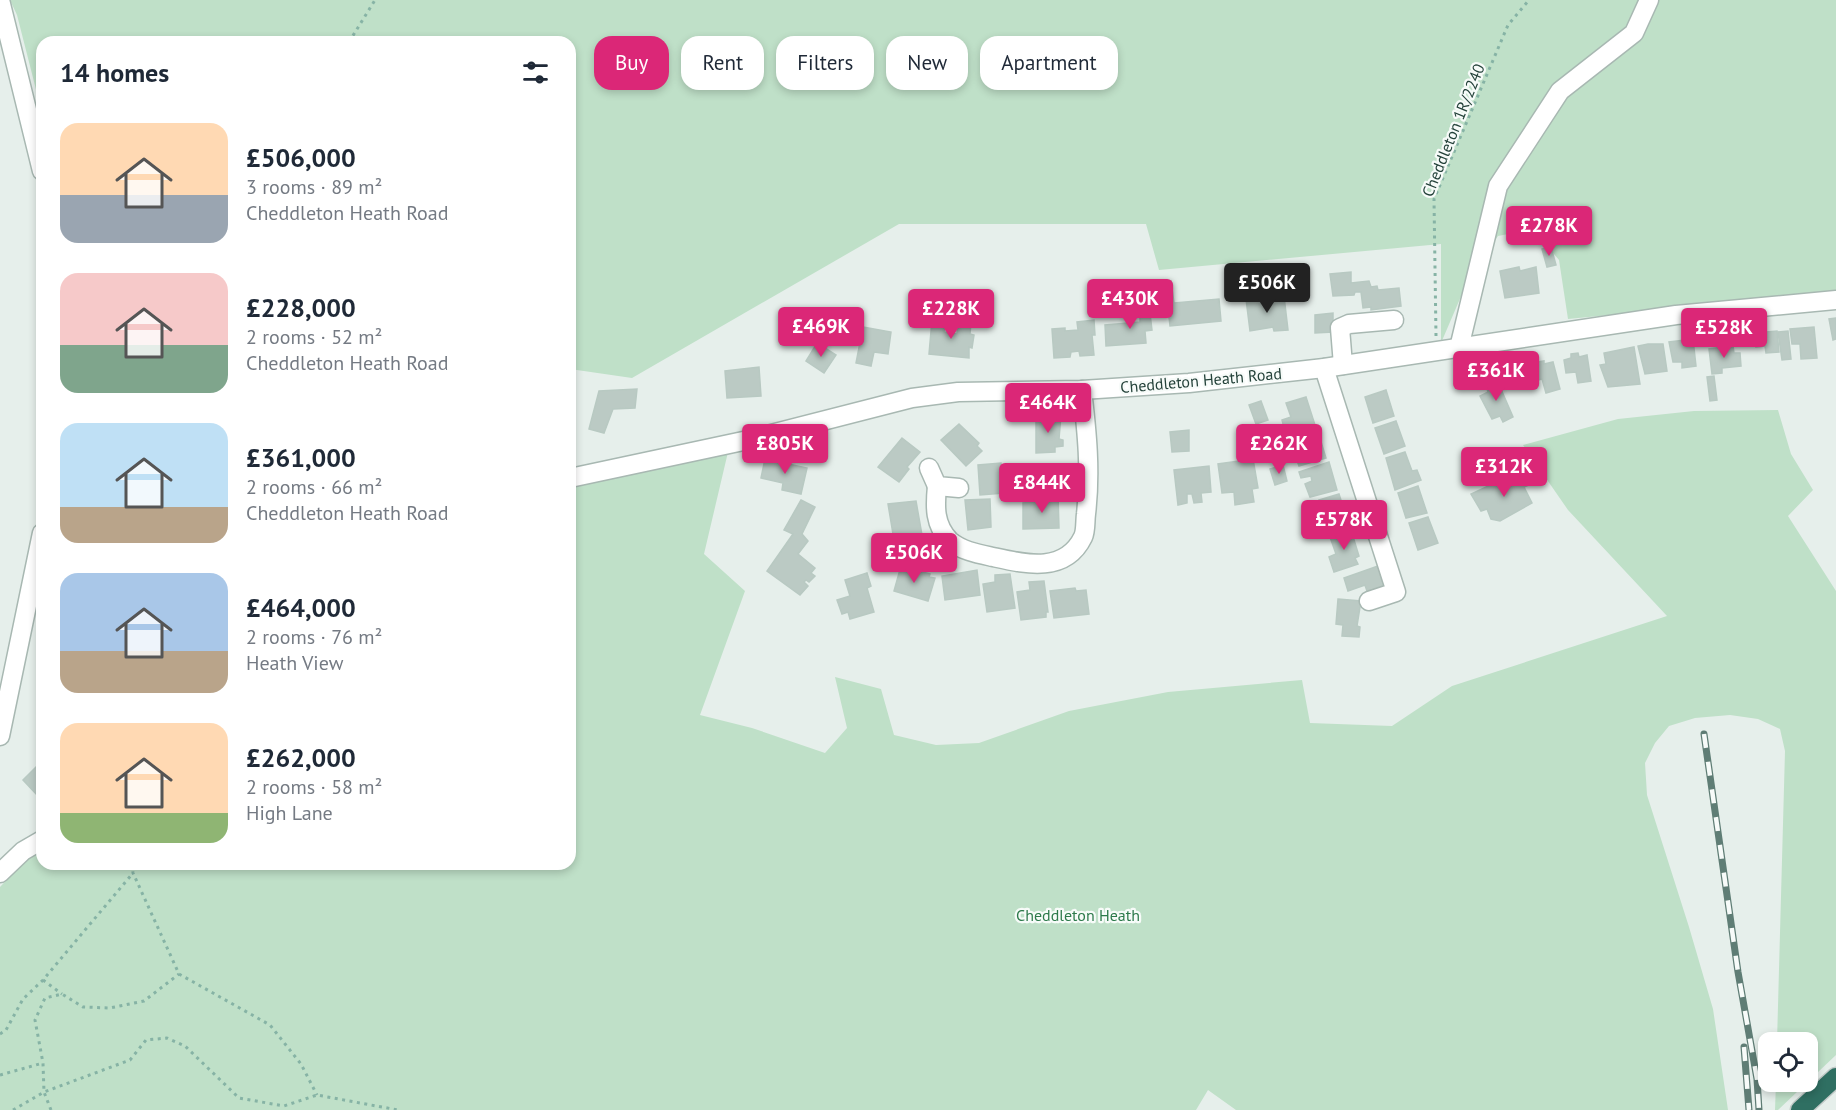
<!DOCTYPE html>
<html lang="en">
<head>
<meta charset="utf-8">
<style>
	:root { --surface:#fff; --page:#f6f6f7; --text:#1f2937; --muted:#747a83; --accent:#db2777 }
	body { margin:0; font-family:"PT Sans",sans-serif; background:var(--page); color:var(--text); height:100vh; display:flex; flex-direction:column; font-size:22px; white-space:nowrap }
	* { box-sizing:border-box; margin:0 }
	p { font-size:20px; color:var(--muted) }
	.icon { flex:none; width:33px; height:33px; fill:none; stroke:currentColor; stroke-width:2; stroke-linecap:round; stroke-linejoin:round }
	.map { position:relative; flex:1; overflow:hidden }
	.details { position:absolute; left:36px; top:36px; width:540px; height:834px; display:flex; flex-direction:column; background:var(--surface); border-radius:18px; box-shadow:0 3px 9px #0003 }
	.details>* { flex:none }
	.banner { position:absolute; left:594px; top:36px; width:570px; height:54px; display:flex; gap:12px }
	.tools { position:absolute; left:1758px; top:1032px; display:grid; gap:12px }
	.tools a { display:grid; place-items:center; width:60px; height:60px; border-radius:12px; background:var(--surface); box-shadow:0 3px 9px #0003; font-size:30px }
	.price { position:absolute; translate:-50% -51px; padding:0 14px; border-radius:6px; background:var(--accent); color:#fff; font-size:20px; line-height:39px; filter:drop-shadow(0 2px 3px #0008) }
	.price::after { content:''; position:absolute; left:50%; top:36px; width:18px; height:14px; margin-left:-9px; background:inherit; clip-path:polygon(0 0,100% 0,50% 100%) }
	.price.active { background:#222; color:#fff }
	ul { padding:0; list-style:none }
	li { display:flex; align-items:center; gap:18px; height:150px; padding:0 24px }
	li span { display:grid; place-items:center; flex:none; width:168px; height:120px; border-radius:18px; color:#555 }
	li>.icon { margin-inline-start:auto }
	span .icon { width:72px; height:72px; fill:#fffc; stroke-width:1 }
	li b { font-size:26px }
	h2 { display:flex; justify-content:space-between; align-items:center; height:72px; padding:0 24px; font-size:26px }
	.pill { padding:0 21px; border-radius:18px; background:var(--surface); box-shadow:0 3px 9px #0003; font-size:21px; line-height:54px }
	.pill.active { background:var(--accent); color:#fff }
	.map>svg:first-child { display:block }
</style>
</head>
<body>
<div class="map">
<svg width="1836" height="1110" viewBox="0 0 1836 1110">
	<rect width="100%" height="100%" fill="#e6efeb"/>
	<g fill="#bfe0c8">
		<path d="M 10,0 L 1836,0 L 1836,293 L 1568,319 L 1559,260 L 1533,229 L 1498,236 L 1468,280 L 1441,343 L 1441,244 L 1159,270 L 1146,224 L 899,224 L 632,378 L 570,369 L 570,42 L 42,42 L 42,113 L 17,15 Z"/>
		<path d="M 1778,410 L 1791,454 L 1813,490 L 1788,516 L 1836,591 L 1836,1055 L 1778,1110 L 1775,1110 L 1776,1082 L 1808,1082 L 1808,1042 L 1777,1042 L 1785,751 L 1780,729 L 1758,719 L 1730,715 L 1695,718 L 1669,726 L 1655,743 L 1645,763 L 1647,795 L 1689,927 L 1713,1009 L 1728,1110 L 1236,1110 L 1208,1090 L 1196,1110 L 0,1110 L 0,887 L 27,858 L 42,849 L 42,864 L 570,864 L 570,486 L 728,452 L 704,554 L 745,591 L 700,715 L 752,728 L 825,753 L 847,728 L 835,677 L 881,689 L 894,735 L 936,745 L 979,743 L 1069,711 L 1168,692 L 1302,680 L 1310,723 L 1392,726 L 1452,686 L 1667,616 L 1568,510 L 1523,445 L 1618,419 L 1694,411 Z"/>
	</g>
	<g fill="#bbcac4" stroke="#b8c9c2" stroke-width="1.5">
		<path d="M 1551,247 L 1556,265 L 1547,267 L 1542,249 Z"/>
		<path d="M 1519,267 L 1520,271 L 1536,267 L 1539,293 L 1505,298 L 1500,271 Z"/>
		<path d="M 1351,272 L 1351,283 L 1369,281 L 1371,287 L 1377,286 L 1378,290 L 1399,288 L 1401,306 L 1371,310 L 1371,307 L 1363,308 L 1361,292 L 1355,292 L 1354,295 L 1333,296 L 1330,274 Z"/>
		<path d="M 1165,281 L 1171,281 L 1174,303 L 1219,299 L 1221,321 L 1170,326 Z"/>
		<path d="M 1284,296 L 1288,330 L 1274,331 L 1273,327 L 1250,331 L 1246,299 Z"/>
		<path d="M 1149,305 L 1152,330 L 1145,331 L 1146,343 L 1106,346 L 1105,325 L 1140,322 L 1140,306 Z"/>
		<path d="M 1333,313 L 1333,332 L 1315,333 L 1315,315 Z"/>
		<path d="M 1836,318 L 1836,339 L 1833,340 L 1829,319 Z"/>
		<path d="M 932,320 L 945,322 L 944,332 L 957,334 L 958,323 L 971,323 L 970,334 L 974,335 L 972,348 L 969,347 L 969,358 L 929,354 Z"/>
		<path d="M 1094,320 L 1095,335 L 1092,335 L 1094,355 L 1080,356 L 1079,351 L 1071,352 L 1070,357 L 1054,358 L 1052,329 L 1065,328 L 1065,331 L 1078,330 L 1077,322 Z"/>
		<path d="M 863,327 L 891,332 L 888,354 L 874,352 L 871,366 L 856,363 Z"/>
		<path d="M 1814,327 L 1817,358 L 1801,359 L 1800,344 L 1792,344 L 1790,329 Z"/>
		<path d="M 1777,331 L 1779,352 L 1766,353 L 1765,346 L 1756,347 L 1755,333 Z"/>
		<path d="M 1788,331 L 1791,359 L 1782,360 L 1778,332 Z"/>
		<path d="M 1693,339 L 1696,366 L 1682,368 L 1682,362 L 1673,362 L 1669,342 Z"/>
		<path d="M 817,343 L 836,355 L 824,373 L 806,361 Z"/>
		<path d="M 1648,344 L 1663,344 L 1667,371 L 1645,374 L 1638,346 Z"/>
		<path d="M 1733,346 L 1734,353 L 1740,353 L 1741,366 L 1722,368 L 1722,373 L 1712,374 L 1709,349 Z"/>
		<path d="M 1634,347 L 1640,384 L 1608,387 L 1600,365 L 1606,364 L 1604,353 Z"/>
		<path d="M 1578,353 L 1579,357 L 1587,355 L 1591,381 L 1578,383 L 1576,372 L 1566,373 L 1564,360 L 1571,358 L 1571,354 Z"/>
		<path d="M 1544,361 L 1544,364 L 1553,362 L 1560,389 L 1546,393 L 1542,379 L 1534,381 L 1531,368 L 1538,366 L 1538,362 Z"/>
		<path d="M 759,367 L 761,396 L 727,398 L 725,371 Z"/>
		<path d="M 1714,376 L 1717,400 L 1710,401 L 1707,377 Z"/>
		<path d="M 1497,380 L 1513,417 L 1503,422 L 1500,416 L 1492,419 L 1480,396 L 1488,392 L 1486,385 Z"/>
		<path d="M 637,389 L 635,408 L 613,409 L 604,433 L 589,429 L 599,391 Z"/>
		<path d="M 1386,390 L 1394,416 L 1373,423 L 1365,397 Z"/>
		<path d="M 1306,397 L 1315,425 L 1286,435 L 1282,420 L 1291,417 L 1286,403 Z"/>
		<path d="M 1261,401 L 1268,420 L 1256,424 L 1249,405 Z"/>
		<path d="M 1061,415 L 1059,439 L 1063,440 L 1063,446 L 1055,447 L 1055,452 L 1036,453 L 1036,417 Z"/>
		<path d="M 1396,421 L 1405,446 L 1384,454 L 1375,428 Z"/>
		<path d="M 959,424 L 979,443 L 977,446 L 982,451 L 966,466 L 941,440 Z"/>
		<path d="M 1189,430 L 1189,451 L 1172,452 L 1170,432 Z"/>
		<path d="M 1318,432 L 1326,458 L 1299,466 L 1290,440 Z"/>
		<path d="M 902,438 L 920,452 L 907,467 L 909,469 L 899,482 L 878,467 Z"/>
		<path d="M 1405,452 L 1412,471 L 1417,470 L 1421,480 L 1395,490 L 1386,458 Z"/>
		<path d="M 765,459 L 807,468 L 801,494 L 782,490 L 783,483 L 761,478 Z"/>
		<path d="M 1253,459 L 1258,488 L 1252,489 L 1254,502 L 1235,505 L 1234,492 L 1222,493 L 1218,464 Z"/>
		<path d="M 1329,462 L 1337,490 L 1310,497 L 1305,484 L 1312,481 L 1311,476 L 1301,478 L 1299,472 Z"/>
		<path d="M 1001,463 L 1004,493 L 980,495 L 978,465 Z"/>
		<path d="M 1283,465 L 1287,481 L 1275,485 L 1270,469 Z"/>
		<path d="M 1209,466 L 1211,492 L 1201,493 L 1202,502 L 1194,503 L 1192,494 L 1187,494 L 1187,503 L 1178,505 L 1174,470 Z"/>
		<path d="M 1525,472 L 1531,484 L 1524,487 L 1532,503 L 1500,521 L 1491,519 L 1487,509 L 1481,511 L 1471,494 L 1497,482 L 1500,486 Z"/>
		<path d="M 1418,486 L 1427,513 L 1406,518 L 1398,493 Z"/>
		<path d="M 1046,493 L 1058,495 L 1059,528 L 1023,529 L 1023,503 L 1046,501 Z"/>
		<path d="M 1339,494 L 1347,519 L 1328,525 L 1319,500 Z"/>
		<path d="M 990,499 L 991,527 L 968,530 L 965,500 Z"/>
		<path d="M 801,500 L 815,507 L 802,534 L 808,541 L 798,554 L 815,568 L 811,573 L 815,576 L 809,582 L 806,580 L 804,582 L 808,586 L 800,595 L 767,571 L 793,534 L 784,530 Z"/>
		<path d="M 916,501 L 922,535 L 894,540 L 888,504 Z"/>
		<path d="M 1428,517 L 1438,543 L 1418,550 L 1409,523 Z"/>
		<path d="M 1351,530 L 1359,556 L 1355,558 L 1358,564 L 1334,572 L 1329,557 L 1336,554 L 1330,537 Z"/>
		<path d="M 901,566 L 930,574 L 929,577 L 935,578 L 928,601 L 894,591 Z"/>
		<path d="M 1378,566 L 1384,586 L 1367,591 L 1365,585 L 1348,591 L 1344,578 Z"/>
		<path d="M 977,570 L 980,595 L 945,600 L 942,576 Z"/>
		<path d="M 867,573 L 871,586 L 867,588 L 874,612 L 850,619 L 848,612 L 842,614 L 837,600 L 850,596 L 845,580 Z"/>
		<path d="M 1010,574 L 1015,608 L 987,612 L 983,584 L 995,582 L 995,575 Z"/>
		<path d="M 1044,581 L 1048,612 L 1046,612 L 1046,617 L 1021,620 L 1017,592 L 1030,590 L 1029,582 Z"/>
		<path d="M 1075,588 L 1076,591 L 1086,590 L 1089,614 L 1054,618 L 1050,591 Z"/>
		<path d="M 1338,599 L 1361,601 L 1357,626 L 1360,627 L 1359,637 L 1342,636 L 1343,625 L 1336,624 Z"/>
		<path d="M 36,767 L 42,773 L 42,790 L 37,795 L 23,780 Z"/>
	</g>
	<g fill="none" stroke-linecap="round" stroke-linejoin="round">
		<g stroke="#a8b8b2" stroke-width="21">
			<g id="minor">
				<path d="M 0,0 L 42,171"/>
				<path d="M 1459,348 L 1498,186 L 1560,91 L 1634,33 L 1649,0"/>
				<path d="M 1343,365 L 1340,328 L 1349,324 L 1394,320"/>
				<path d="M 1324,368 L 1396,592 L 1369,601"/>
				<path d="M 929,468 L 937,486 L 959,488"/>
				<path d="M 570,478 L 748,440 L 912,398 L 958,392 L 1082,390 L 1189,383 L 1324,368 L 1676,315 L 1836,300"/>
				<path d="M 937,486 C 935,506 934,525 950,541 C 962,551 979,554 993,557 C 1025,564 1065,574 1083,537 C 1086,531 1085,521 1086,514 C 1091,472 1087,432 1082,390"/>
				<path d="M 0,736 L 42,533"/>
				<path d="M 0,873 L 23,851 L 42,840"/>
			</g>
		</g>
		<g stroke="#c2cac8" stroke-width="21">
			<path id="highway" d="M 1800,1110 L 1836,1077"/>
		</g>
		<g stroke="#86b3a5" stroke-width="3" stroke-dasharray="3 4.5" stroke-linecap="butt">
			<path d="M 349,42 L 375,0"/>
			<path d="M 1436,336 L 1434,199 L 1508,25 L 1529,0"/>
			<path d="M 132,864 L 133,873 L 179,974 L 270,1025 L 301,1064 L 317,1095"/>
			<path d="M 43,980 L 62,994"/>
			<path d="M 0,1034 L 6,1030 L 23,999 L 43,980 L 133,873"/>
			<path d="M 0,1075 L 43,1063"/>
			<path d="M 13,1110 L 44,1092 L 130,1060 L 146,1040 L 167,1038 L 185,1046 L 239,1098 L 284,1106 L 317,1095 L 398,1110"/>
			<path d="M 51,1110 L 44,1092 L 43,1063 L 35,1020 L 45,998 L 62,994 L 83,1007 L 110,1008 L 144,1001 L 179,974"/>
		</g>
		<use href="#minor" stroke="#fff" stroke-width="18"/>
		<use href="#highway" stroke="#2f6f62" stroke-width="18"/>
		<g stroke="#5f7d75" stroke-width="7">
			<g id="rail">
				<path d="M 1704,734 L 1738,972 L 1757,1079 L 1759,1110"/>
				<path d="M 1744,1047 L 1749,1110"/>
			</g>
		</g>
		<use href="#rail" stroke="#f7fbf9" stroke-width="4.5" stroke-dasharray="14" stroke-linecap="butt"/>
	</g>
	<g text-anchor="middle" stroke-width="4.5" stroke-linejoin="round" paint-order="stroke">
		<g font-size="16" fill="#24423a" stroke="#f7fbf9">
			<text transform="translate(1453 130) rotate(-68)" y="6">Cheddleton 1R/2240</text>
			<text transform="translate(1201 380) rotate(-5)" y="6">Cheddleton Heath Road</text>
		</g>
		<g font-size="16" fill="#2d7a4b" stroke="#f7fbf9">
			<text x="1078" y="921">Cheddleton Heath</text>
		</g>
	</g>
</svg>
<div class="tools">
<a><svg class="icon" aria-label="locate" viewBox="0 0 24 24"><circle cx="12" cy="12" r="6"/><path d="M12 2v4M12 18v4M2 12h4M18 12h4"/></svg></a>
</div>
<b class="price" style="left:1549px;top:257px">£278K</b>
<b class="price active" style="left:1267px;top:314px">£506K</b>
<b class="price" style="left:1130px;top:330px">£430K</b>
<b class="price" style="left:951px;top:340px">£228K</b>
<b class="price" style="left:821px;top:358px">£469K</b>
<b class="price" style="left:1724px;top:359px">£528K</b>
<b class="price" style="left:1496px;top:402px">£361K</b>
<b class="price" style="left:1048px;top:434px">£464K</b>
<b class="price" style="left:785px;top:475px">£805K</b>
<b class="price" style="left:1279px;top:475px">£262K</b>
<b class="price" style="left:1504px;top:498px">£312K</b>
<b class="price" style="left:1042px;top:514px">£844K</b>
<b class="price" style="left:1344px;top:551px">£578K</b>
<b class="price" style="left:914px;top:584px">£506K</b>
<div class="banner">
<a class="pill active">Buy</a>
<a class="pill">Rent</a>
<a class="pill">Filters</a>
<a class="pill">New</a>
<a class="pill">Apartment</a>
</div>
<section class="details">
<h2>14 homes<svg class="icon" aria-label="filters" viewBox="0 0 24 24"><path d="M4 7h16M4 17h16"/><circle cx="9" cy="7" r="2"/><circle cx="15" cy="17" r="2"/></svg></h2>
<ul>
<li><span style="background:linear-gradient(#ffd9b3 60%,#9aa5b1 0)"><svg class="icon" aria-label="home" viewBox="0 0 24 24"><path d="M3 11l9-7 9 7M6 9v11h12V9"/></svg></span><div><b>£506,000</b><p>3 rooms · 89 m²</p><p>Cheddleton Heath Road</p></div></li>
<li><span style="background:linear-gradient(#f6c9c9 60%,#7fa58c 0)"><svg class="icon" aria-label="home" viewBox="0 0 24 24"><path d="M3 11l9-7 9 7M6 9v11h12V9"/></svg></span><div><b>£228,000</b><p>2 rooms · 52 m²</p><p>Cheddleton Heath Road</p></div></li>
<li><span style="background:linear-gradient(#bfe0f5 70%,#b9a48a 0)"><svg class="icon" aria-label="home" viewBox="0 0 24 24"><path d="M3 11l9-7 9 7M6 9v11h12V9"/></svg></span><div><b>£361,000</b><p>2 rooms · 66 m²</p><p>Cheddleton Heath Road</p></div></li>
<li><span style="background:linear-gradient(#a9c7e8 65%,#b9a48a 0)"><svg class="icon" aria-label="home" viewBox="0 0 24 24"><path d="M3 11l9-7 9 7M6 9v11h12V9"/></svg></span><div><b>£464,000</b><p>2 rooms · 76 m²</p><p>Heath View</p></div></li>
<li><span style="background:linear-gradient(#ffd9b3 75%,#8fb573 0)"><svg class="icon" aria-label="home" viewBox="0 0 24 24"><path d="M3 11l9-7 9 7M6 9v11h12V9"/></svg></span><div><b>£262,000</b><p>2 rooms · 58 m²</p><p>High Lane</p></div></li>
</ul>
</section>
</div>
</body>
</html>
